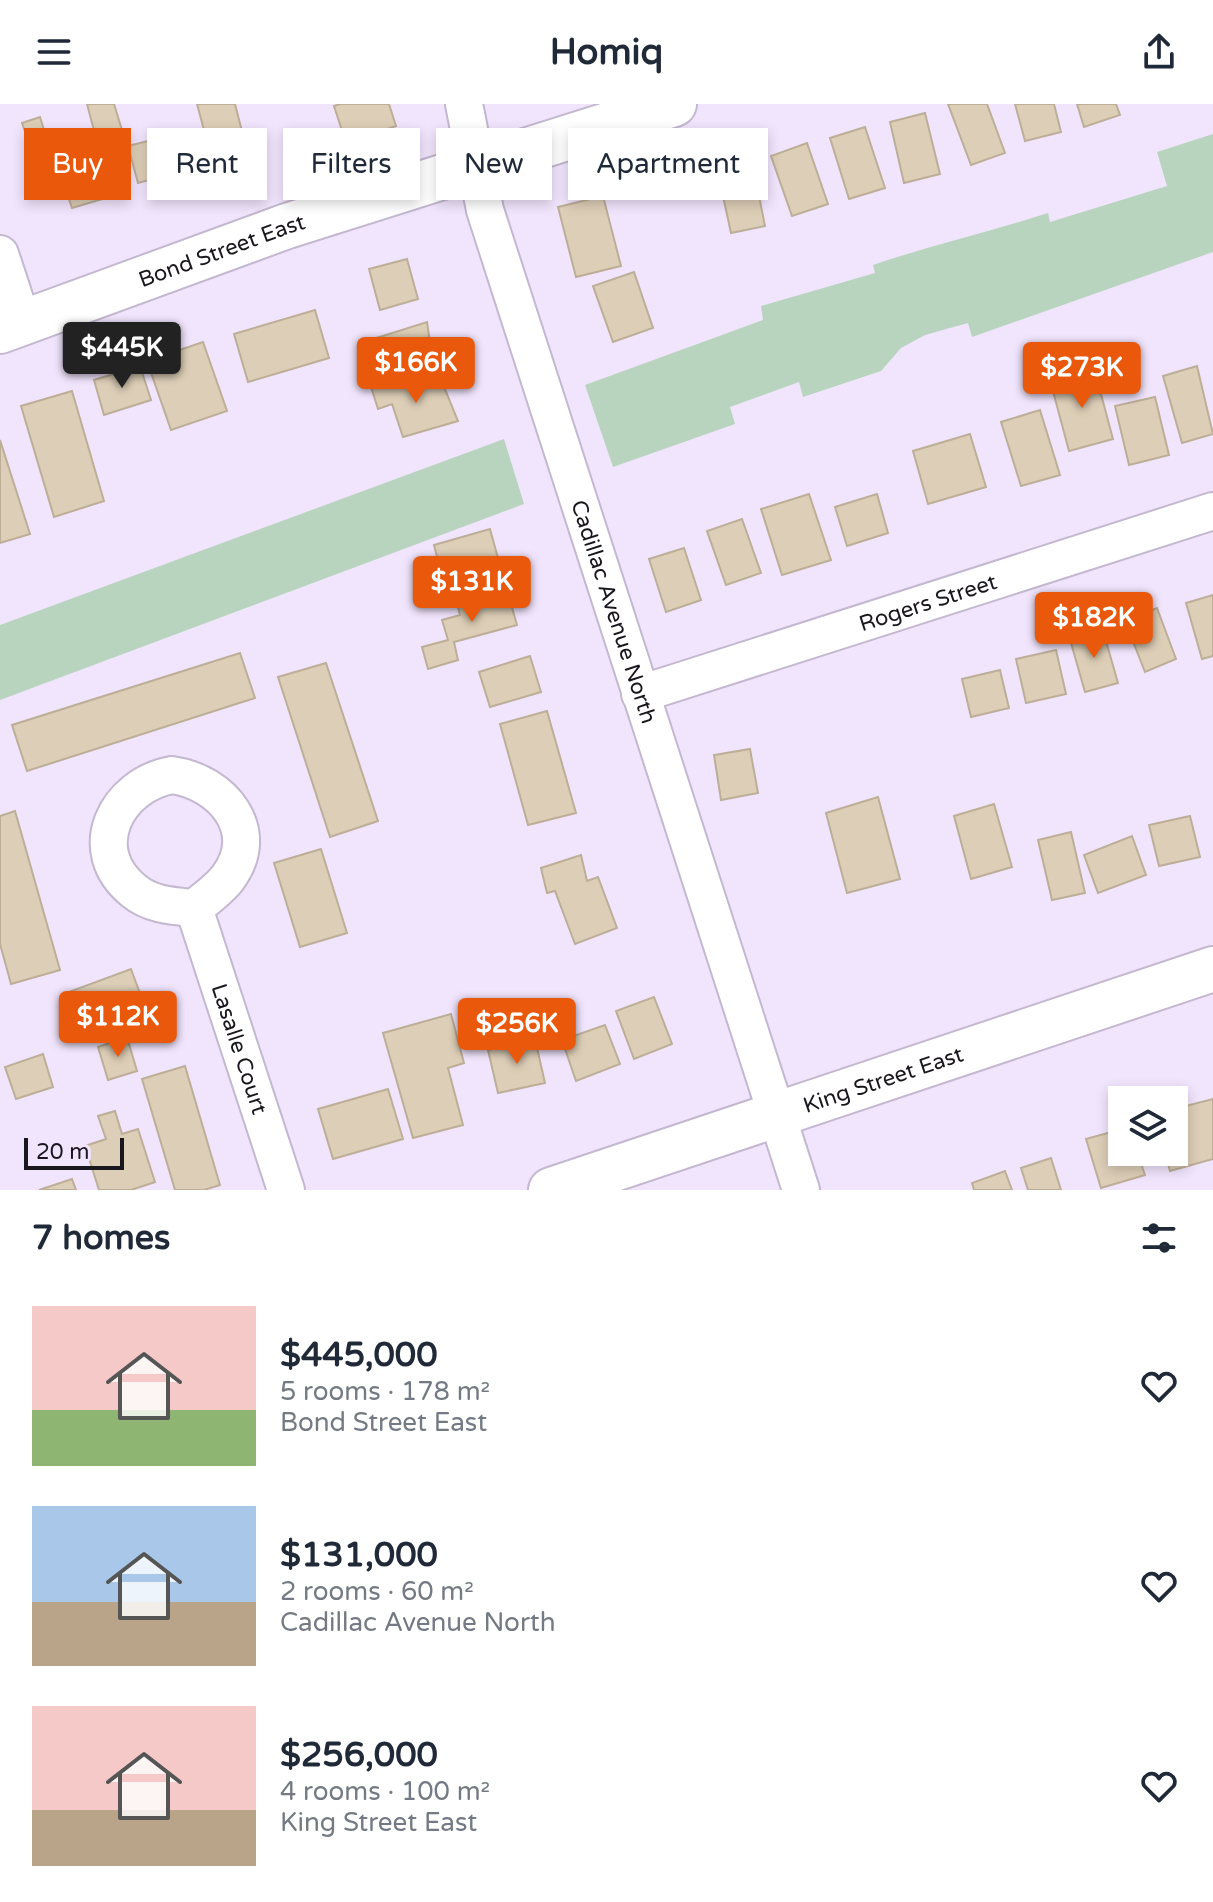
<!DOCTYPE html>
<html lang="en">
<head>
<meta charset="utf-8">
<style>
	:root { --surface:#fff; --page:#f6f6f7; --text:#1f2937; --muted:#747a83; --accent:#ea580c }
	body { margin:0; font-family:"Varela Round",sans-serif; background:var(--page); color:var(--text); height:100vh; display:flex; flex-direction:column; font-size:30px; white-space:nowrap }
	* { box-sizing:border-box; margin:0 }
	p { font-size:26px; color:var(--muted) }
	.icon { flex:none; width:44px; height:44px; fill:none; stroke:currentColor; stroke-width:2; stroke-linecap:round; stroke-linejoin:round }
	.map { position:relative; height:1086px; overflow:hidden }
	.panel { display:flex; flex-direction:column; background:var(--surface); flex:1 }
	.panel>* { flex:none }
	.banner { position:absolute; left:24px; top:24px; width:800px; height:72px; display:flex; gap:16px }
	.controls { position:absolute; left:1108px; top:982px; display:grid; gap:16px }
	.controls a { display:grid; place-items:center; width:80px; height:80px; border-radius:0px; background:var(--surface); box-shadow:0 4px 12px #0003; font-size:40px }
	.scale { position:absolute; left:24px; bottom:20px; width:100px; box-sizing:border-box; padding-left:8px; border:4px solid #1a161e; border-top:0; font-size:22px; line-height:28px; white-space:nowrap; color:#1a161e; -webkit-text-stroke:6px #f1e5fd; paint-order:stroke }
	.price { position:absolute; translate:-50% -68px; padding:0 18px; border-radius:8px; background:var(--accent); color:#fff; font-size:26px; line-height:52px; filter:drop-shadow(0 2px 4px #0008) }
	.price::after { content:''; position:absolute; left:50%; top:48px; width:24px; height:18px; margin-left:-12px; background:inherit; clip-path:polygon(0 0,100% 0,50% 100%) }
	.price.current { background:#222; color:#fff }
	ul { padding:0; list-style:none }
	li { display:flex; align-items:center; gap:24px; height:200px; padding:0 32px }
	li span { display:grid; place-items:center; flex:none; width:224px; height:160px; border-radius:0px; color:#555 }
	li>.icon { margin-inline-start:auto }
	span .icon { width:96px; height:96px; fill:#fffc; stroke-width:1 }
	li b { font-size:34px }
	h2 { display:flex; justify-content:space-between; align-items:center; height:96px; padding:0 32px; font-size:34px }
	.chip { padding:0 28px; border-radius:0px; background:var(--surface); box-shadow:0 4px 12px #0003; font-size:28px; line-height:72px }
	.chip.current { background:var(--accent); color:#fff }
	header { display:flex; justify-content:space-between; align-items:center; height:104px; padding:0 32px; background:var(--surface); font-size:36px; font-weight:700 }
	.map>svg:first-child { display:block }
</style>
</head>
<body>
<header><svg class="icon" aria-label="menu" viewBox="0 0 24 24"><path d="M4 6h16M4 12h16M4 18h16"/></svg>Homiq<svg class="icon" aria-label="share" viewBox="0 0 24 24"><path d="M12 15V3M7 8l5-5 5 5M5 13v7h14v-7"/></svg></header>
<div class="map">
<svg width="1213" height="1086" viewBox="0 0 1213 1086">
	<rect width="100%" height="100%" fill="#f1e5fd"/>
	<g fill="#b8d4be">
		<path d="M 1213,30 L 1213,148 L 972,233 L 968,219 L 925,231 L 901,244 L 881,267 L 803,293 L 799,278 L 730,303 L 735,320 L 613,363 L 585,281 L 763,216 L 761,202 L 875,169 L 873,161 C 931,141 990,128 1048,109 L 1050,118 L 1167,82 L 1157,48 Z"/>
		<path d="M 504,335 L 524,400 L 0,596 L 0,521 Z"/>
	</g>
	<g fill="#ddceb7" stroke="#bdae98" stroke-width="2">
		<path d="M 87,0 L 114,0 L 122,26 L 96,34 Z"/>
		<path d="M 197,0 L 235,0 L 247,47 L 212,56 Z"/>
		<path d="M 340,0 L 389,0 L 396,22 L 346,39 L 334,2 Z"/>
		<path d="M 948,0 L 987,0 L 1005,49 L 971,61 Z"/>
		<path d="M 1015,0 L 1054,0 L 1061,28 L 1025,37 Z"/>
		<path d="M 1077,0 L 1116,0 L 1120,11 L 1084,23 Z"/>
		<path d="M 925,9 L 940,70 L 904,79 L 890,18 Z"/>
		<path d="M 40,13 L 49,42 L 32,48 L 22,19 Z"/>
		<path d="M 865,23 L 885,84 L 849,95 L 830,34 Z"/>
		<path d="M 168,32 L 178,68 L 138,79 L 128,42 Z"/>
		<path d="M 90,36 L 109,93 L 72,104 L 53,48 Z"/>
		<path d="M 807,39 L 828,100 L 792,112 L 771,52 Z"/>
		<path d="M 753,62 L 765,122 L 731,129 L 718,69 Z"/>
		<path d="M 603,92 L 621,162 L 576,173 L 558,103 Z"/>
		<path d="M 407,155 L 418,195 L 380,206 L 369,165 Z"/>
		<path d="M 634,168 L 653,224 L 613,238 L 593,182 Z"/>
		<path d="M 315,206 L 329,254 L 248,278 L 234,230 Z"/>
		<path d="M 427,218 L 433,259 L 365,279 L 359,251 L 371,249 L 367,237 Z"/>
		<path d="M 203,238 L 227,307 L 171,326 L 147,257 Z"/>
		<path d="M 140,262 L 151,296 L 104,311 L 94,276 Z"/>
		<path d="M 1197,262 L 1213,330 L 1182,339 L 1163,272 Z"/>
		<path d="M 1094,264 L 1113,335 L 1069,347 L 1050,276 Z"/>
		<path d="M 407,272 L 409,286 L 442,278 L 458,317 L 403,333 L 392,300 L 378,305 L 371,283 Z"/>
		<path d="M 72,287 L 104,397 L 54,413 L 21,302 Z"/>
		<path d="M 1155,293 L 1169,351 L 1129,361 L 1115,302 Z"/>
		<path d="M 1040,306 L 1060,371 L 1021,382 L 1001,318 Z"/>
		<path d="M 970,330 L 986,383 L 928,400 L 913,347 Z"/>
		<path d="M 0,336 L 30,430 L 0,439 Z"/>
		<path d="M 809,390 L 831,456 L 782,471 L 761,405 Z"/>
		<path d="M 877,390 L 888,429 L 847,442 L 835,403 Z"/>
		<path d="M 742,415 L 761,469 L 726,481 L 707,427 Z"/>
		<path d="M 490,425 L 501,465 L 444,480 L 434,441 Z"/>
		<path d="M 684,444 L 701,496 L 666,508 L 649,455 Z"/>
		<path d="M 506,482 L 517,521 L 454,538 L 458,556 L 428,565 L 422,543 L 448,536 L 442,516 L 460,511 L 456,496 Z"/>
		<path d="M 1213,491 L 1213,552 L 1202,555 L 1186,499 Z"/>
		<path d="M 1157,504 L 1176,555 L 1145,568 L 1125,517 Z"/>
		<path d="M 1102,523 L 1118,579 L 1085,588 L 1069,532 Z"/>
		<path d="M 1056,546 L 1066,590 L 1026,599 L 1016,555 Z"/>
		<path d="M 240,549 L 255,594 L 27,667 L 12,621 Z"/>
		<path d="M 530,552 L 541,588 L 490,603 L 479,568 Z"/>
		<path d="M 326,559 L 378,717 L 330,733 L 278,573 Z"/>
		<path d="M 1000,566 L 1009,604 L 971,613 L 962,575 Z"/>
		<path d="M 547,607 L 576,709 L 528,721 L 500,620 Z"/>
		<path d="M 750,645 L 758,689 L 721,696 L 714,651 Z"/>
		<path d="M 878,693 L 900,775 L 847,789 L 826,709 Z"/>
		<path d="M 994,700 L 1012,763 L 971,775 L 954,712 Z"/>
		<path d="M 15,707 L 60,866 L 11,880 L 0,840 L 0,712 Z"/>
		<path d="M 1190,712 L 1200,753 L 1159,762 L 1149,721 Z"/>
		<path d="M 1071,728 L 1085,789 L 1052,796 L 1038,736 Z"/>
		<path d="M 1132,732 L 1146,771 L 1098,789 L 1084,751 Z"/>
		<path d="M 321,745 L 347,829 L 300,843 L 274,759 Z"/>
		<path d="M 581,751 L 587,777 L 598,773 L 617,824 L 575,840 L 555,787 L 547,789 L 541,764 Z"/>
		<path d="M 131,865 L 145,903 L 79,926 L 66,889 Z"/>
		<path d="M 654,893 L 672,940 L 634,955 L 616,907 Z"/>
		<path d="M 451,910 L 464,959 L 448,964 L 463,1021 L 413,1034 L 383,929 Z"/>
		<path d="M 605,921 L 620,960 L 576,977 L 562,936 Z"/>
		<path d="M 127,933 L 137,967 L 108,976 L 98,943 Z"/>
		<path d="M 535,935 L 545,979 L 498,989 L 488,946 Z"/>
		<path d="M 43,950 L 53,983 L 16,995 L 5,963 Z"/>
		<path d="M 185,962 L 220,1081 L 204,1086 L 175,1086 L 142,975 Z"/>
		<path d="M 388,985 L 403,1035 L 333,1055 L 318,1005 Z"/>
		<path d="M 1213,995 L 1213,1055 L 1170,1067 L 1165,1048 L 1174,1048 L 1174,1005 Z"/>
		<path d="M 115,1007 L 122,1030 L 138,1025 L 155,1078 L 131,1086 L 99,1086 L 85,1042 L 106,1035 L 98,1012 Z"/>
		<path d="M 1122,1025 L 1122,1048 L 1137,1048 L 1145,1071 L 1101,1084 L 1086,1035 Z"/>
		<path d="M 1051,1054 L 1061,1086 L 1028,1086 L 1021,1064 Z"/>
		<path d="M 1005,1067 L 1012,1086 L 974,1086 L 972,1079 Z"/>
		<path d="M 72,1075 L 76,1086 L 39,1086 Z"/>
	</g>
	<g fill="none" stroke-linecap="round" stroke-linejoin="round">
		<g stroke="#c4b8d0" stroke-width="40">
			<g id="minor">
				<path id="s1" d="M 464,0 L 485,106 L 801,1086"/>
				<path d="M 0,150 L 23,220"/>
				<path id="s2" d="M 640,590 L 1213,407"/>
				<path d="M 172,671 C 222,678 264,727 227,775 C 218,786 206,795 194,804 C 173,802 151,801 134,787 C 83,746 116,681 172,671 Z"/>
				<path id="s3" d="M 194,804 L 286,1086"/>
			</g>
		</g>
		<g stroke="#c4b8d0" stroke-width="48">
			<g id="major">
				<path id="s4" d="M 0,227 L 287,122 L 674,0"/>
				<path id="s5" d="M 551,1086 L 1213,865"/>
			</g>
		</g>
		<use href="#minor" stroke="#fff" stroke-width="36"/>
		<use href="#major" stroke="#fff" stroke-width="44"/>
	</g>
	<g text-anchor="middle" stroke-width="6" stroke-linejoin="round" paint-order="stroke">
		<g font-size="22" fill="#1a161e" stroke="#f1e5fd">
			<text dy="8" stroke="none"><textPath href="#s4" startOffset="236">Bond Street East</textPath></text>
			<text dy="8" stroke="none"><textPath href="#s2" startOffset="302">Rogers Street</textPath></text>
			<text dy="8" stroke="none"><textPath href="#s1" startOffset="530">Cadillac Avenue North</textPath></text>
			<text dy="8" stroke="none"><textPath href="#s3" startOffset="148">Lasalle Court</textPath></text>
			<text dy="8" stroke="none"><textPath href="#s5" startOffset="350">King Street East</textPath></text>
		</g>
	</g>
</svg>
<div class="controls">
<a><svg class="icon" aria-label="layers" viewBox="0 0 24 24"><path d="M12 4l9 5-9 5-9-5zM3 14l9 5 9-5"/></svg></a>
</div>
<div class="scale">20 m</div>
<b class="price current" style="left:122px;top:286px">$445K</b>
<b class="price" style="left:416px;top:301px">$166K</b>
<b class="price" style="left:1082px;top:306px">$273K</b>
<b class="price" style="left:472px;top:520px">$131K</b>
<b class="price" style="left:1094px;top:556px">$182K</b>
<b class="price" style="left:118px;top:955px">$112K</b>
<b class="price" style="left:517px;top:962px">$256K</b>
<div class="banner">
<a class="chip current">Buy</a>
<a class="chip">Rent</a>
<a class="chip">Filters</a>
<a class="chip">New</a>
<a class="chip">Apartment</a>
</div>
</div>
<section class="panel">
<h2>7 homes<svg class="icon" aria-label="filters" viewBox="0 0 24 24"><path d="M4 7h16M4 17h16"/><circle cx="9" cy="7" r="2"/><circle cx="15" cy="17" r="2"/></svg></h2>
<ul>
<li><span style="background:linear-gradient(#f6c9c9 65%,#8fb573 0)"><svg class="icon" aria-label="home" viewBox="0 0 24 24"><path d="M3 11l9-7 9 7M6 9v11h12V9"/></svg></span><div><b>$445,000</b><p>5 rooms · 178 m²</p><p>Bond Street East</p></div><svg class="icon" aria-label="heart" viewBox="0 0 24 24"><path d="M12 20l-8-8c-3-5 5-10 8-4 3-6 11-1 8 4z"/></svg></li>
<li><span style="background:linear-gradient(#a9c7e8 60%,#b9a48a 0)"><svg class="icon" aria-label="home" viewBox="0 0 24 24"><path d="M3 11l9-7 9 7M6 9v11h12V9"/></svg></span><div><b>$131,000</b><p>2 rooms · 60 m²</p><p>Cadillac Avenue North</p></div><svg class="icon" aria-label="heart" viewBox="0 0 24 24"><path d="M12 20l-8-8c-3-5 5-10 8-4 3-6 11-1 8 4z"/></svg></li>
<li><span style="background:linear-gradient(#f6c9c9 65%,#b9a48a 0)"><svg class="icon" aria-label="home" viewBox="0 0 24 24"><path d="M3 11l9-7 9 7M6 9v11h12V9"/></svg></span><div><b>$256,000</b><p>4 rooms · 100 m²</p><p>King Street East</p></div><svg class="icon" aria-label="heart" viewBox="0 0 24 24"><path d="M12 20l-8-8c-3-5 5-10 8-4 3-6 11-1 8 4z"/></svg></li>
</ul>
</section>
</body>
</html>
